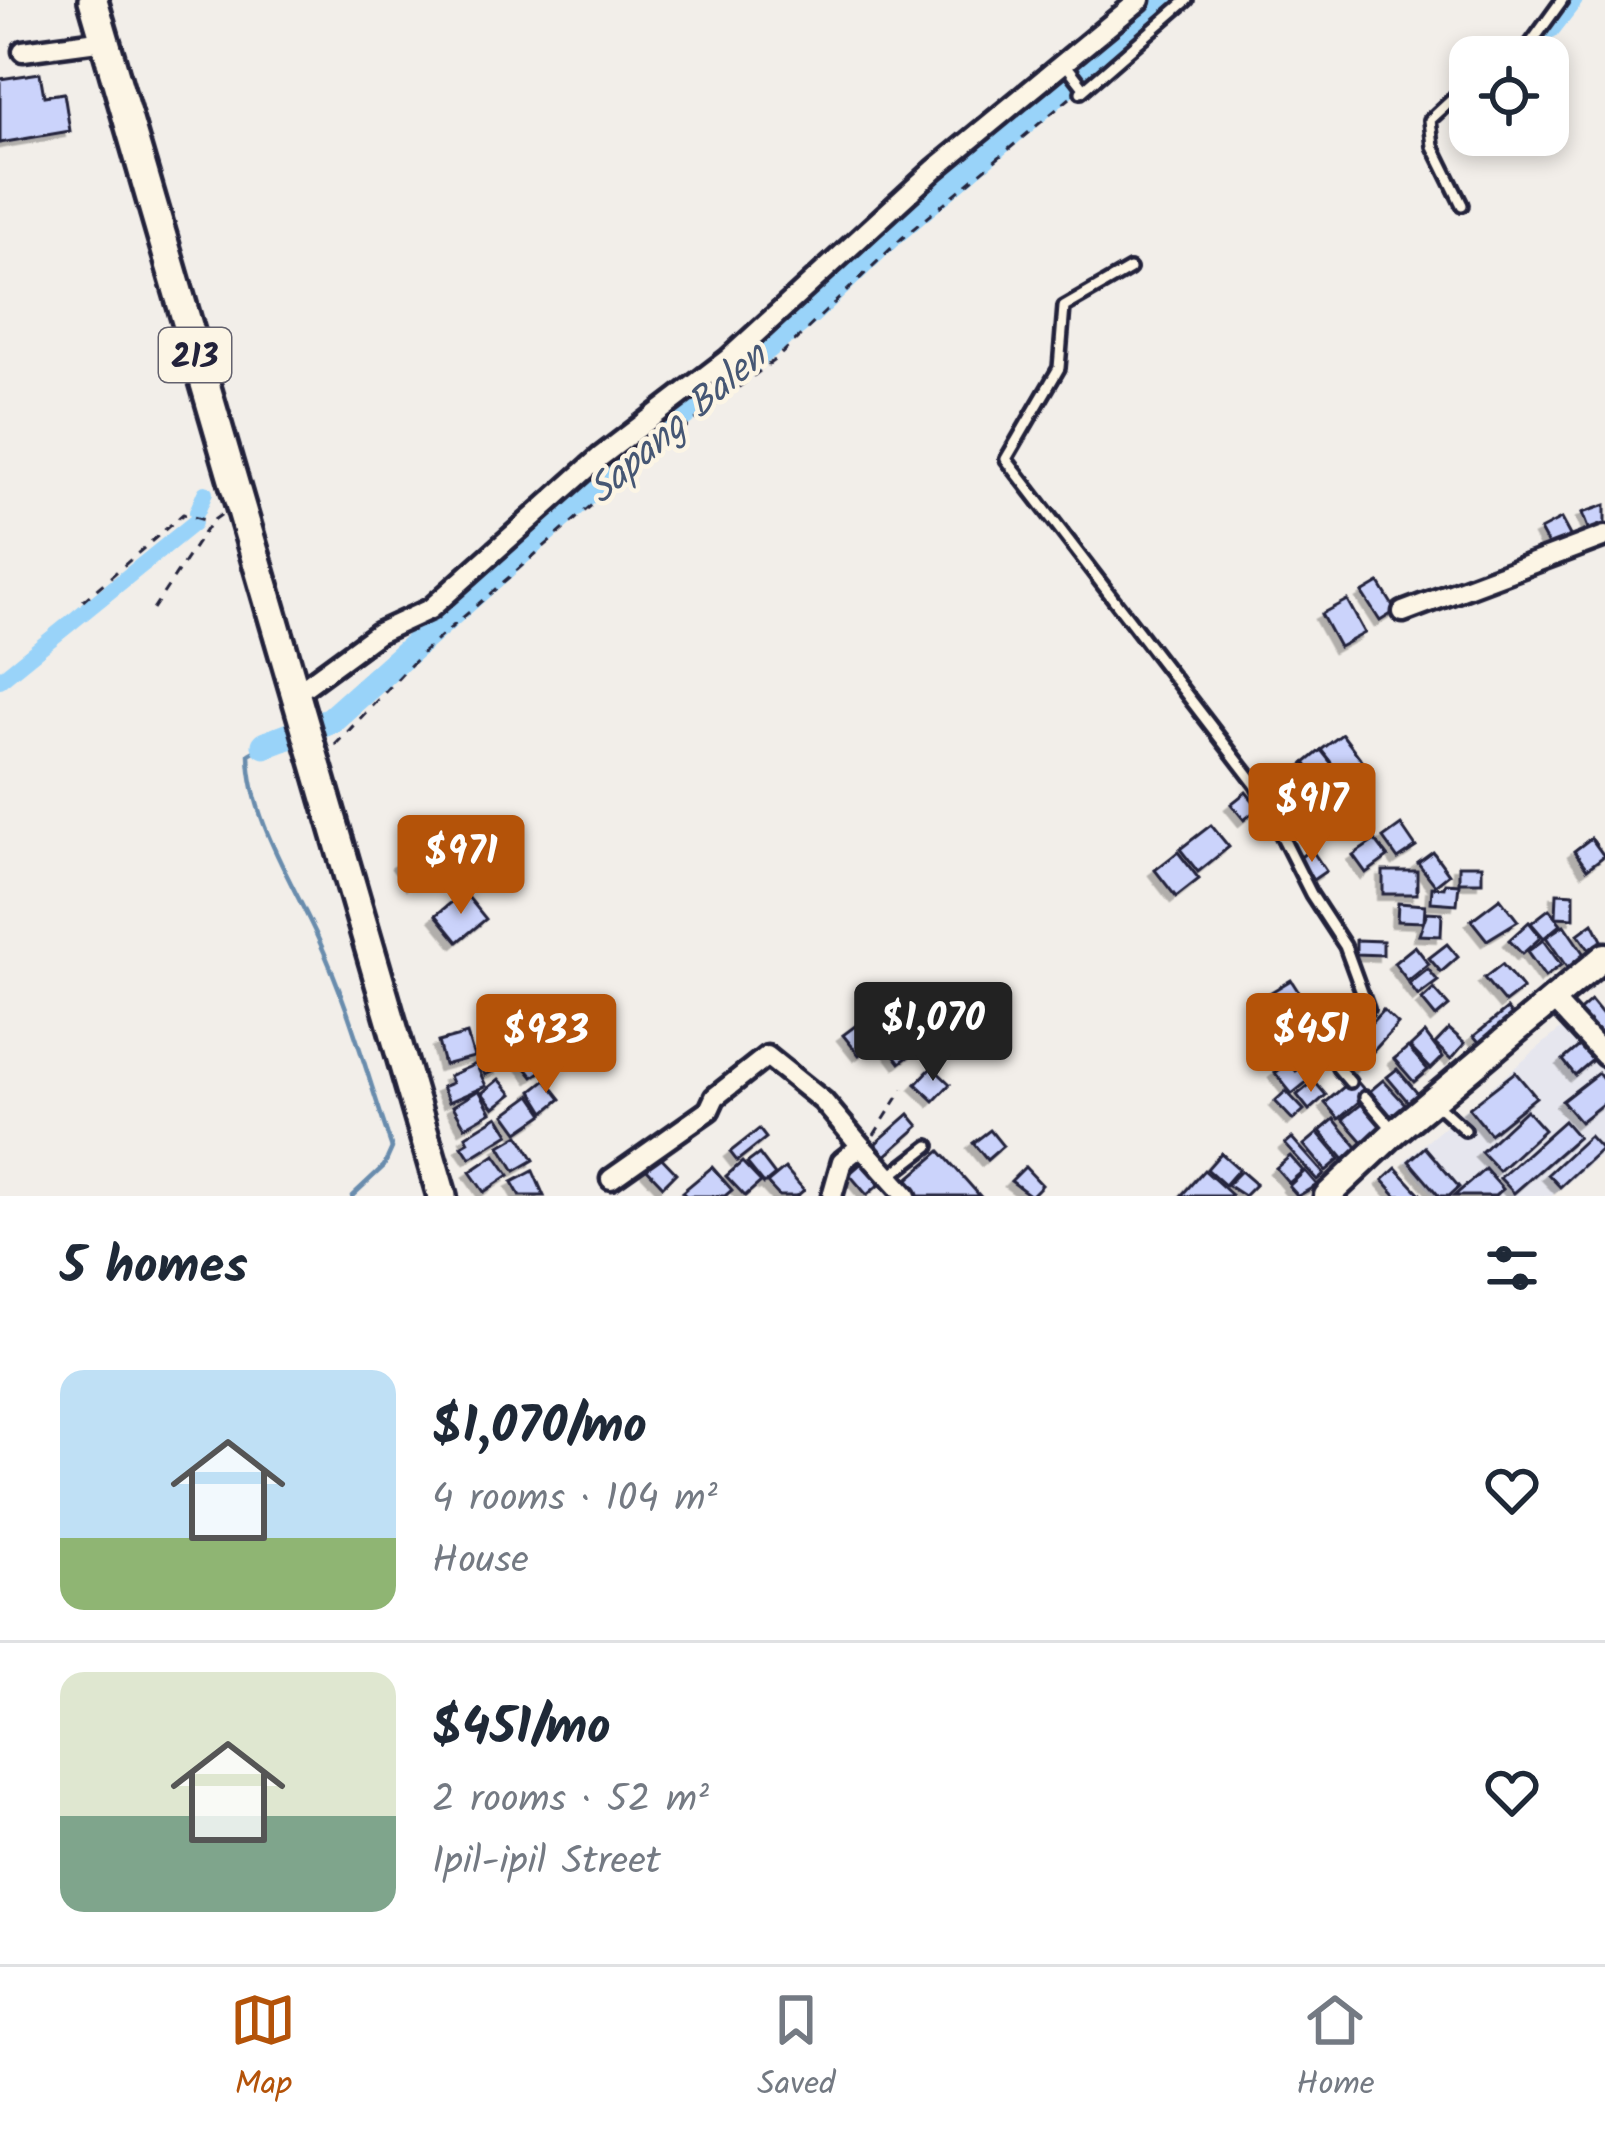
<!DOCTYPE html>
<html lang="en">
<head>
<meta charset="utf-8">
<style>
	:root { --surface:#fff; --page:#f2f2f3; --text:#1f2937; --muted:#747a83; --line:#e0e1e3; --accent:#b45309 }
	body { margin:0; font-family:Kalam,sans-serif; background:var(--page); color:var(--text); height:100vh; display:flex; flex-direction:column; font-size:45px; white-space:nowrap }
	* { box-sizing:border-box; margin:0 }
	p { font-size:39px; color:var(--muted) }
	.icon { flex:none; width:66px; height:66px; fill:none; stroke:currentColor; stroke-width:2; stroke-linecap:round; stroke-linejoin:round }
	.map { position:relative; height:1196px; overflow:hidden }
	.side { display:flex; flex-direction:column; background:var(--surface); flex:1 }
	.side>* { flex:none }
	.controls { position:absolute; left:1449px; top:36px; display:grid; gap:24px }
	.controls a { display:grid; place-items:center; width:120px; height:120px; border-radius:24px; background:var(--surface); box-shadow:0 6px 18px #0003; font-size:60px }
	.price { position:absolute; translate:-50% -102px; padding:0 27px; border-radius:12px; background:var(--accent); color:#fff; font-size:39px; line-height:78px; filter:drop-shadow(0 3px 6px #0008) }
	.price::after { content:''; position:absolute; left:50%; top:72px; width:36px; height:27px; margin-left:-18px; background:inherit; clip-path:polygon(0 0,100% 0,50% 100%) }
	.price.current { background:#222; color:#fff }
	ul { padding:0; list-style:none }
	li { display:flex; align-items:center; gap:36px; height:300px; padding:0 60px }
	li+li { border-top:3px solid var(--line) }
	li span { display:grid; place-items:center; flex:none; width:336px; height:240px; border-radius:24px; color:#555 }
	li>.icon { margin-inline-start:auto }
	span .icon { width:144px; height:144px; fill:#fffc; stroke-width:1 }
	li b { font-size:51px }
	h2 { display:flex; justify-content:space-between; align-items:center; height:144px; padding:0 60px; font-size:51px }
	.tabs { display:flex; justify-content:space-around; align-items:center; height:168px; border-top:3px solid var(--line); background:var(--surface); font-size:33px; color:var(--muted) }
	.tabs a { display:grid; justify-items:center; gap:6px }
	.tabs .current { color:var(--accent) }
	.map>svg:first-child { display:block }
</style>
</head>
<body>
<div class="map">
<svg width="1605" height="1196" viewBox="0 0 1605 1196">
	<defs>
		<filter id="shadow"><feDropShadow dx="-5.5" dy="5.5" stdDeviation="0" flood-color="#0004"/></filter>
	</defs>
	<rect width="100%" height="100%" fill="#f2eee9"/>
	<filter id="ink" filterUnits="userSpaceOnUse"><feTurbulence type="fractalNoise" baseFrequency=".00833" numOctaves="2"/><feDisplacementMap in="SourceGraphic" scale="24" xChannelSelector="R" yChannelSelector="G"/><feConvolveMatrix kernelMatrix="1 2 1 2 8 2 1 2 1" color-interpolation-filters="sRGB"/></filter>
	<g filter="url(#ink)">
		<path fill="#e6e6ee" d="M 1569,1022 L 1605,1063 L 1605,1151 L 1552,1196 L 1433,1196 L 1404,1161 Z"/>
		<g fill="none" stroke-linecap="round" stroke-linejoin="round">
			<path stroke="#698cad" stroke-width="4.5" d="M 265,745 L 249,754 C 250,818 291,879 317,936 C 348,1003 368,1078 392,1148 L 384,1166 L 352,1196"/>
			<g stroke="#99d3f9" stroke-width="16">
				<path d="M 1551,31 L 1575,0"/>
				<path d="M 197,512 L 205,493"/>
				<path d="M 0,680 L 194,523"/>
			</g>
			<g stroke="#99d3f9" stroke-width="27">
				<path d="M 1079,74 L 1164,0"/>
				<path d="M 265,745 L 331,720 L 606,475 L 809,312 L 887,237 L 1074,78"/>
			</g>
		</g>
		<g fill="#cbd3fb" stroke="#22223b" stroke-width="3" filter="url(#shadow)">
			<path d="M 40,73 L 44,96 L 64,93 L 70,131 L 0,143 L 0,79 Z"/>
			<path d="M 1605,505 L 1605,530 L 1591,536 L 1582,513 Z"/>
			<path d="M 1561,519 L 1573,541 L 1552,552 L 1540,530 Z"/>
			<path d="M 1379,583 L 1396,611 L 1380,621 L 1362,593 Z"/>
			<path d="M 1347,600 L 1365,633 L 1339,647 L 1321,614 Z"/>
			<path d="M 1342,734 L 1363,762 L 1343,778 L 1321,750 Z"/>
			<path d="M 1321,750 L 1343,778 L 1326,791 L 1305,763 Z"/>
			<path d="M 1305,763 L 1326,791 L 1310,803 L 1289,776 Z"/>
			<path d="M 1246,792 L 1259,808 L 1244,820 L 1231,804 Z"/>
			<path d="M 1211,825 L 1229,847 L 1198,872 L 1180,849 Z"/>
			<path d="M 1401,825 L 1416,847 L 1398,859 L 1383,838 Z"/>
			<path d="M 1591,838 L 1604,856 L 1587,869 L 1574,851 Z"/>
			<path d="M 1375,840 L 1388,857 L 1366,873 L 1353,855 Z"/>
			<path d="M 421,847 L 435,868 L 412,883 L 398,863 Z"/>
			<path d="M 1311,849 L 1326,871 L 1313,880 L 1298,859 Z"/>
			<path d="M 1178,852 L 1199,879 L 1176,897 L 1155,870 Z"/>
			<path d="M 1433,852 L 1449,874 L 1435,885 L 1418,863 Z"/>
			<rect x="1459" y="865" width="23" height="17"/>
			<rect x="1383" y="871" width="34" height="23"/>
			<path d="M 1445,883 L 1459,884 L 1457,904 L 1431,902 L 1432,887 L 1444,888 Z"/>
			<path d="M 464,892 L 486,919 L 458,942 L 436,915 Z"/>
			<path d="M 1557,893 L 1574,894 L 1574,918 L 1556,917 Z"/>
			<path d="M 1500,898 L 1518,921 L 1487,940 L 1471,920 Z"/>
			<path d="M 1398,903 L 1425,905 L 1424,922 L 1397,921 Z"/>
			<path d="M 1549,909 L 1561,924 L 1544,938 L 1531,923 Z"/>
			<path d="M 1427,912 L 1442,913 L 1441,936 L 1419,935 Z"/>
			<path d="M 1529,922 L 1541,937 L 1522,954 L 1509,940 Z"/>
			<path d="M 1593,923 L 1605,946 L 1593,955 L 1578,934 Z"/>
			<path d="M 1564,925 L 1588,960 L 1570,972 L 1546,937 Z"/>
			<path d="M 1356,940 L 1383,941 L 1383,955 L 1356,954 Z"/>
			<path d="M 1543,940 L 1561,965 L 1545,977 L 1527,952 Z"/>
			<path d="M 1447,944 L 1458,957 L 1441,972 L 1429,958 Z"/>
			<path d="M 1415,946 L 1429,964 L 1408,981 L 1394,963 Z"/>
			<path d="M 1502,964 L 1523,989 L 1505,1003 L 1484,978 Z"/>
			<path d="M 1428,969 L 1438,981 L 1418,996 L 1409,984 Z"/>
			<path d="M 1291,980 L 1330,1041 L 1298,1061 L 1258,1000 Z"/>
			<path d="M 1434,989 L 1449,1006 L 1436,1017 L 1422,1000 Z"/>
			<path d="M 505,1000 L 518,1018 L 496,1035 L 486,1015 Z"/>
			<path d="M 1591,1001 L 1605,1018 L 1605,1033 L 1595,1042 L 1573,1017 Z"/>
			<path d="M 1507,1009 L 1518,1023 L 1485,1050 L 1474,1036 Z"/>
			<path d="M 1383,1010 L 1398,1024 L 1359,1067 L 1344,1053 Z"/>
			<path d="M 529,1015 L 546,1033 L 534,1043 L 518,1025 Z"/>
			<path d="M 516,1025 L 528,1048 L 512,1060 L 499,1037 Z"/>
			<path d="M 855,1026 L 871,1046 L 859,1055 L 843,1035 Z"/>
			<path d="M 1449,1029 L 1465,1043 L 1451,1059 L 1435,1044 Z"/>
			<path d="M 909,1030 L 922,1046 L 900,1063 L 888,1047 Z"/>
			<path d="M 1425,1033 L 1443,1057 L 1431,1069 L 1410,1047 Z"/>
			<path d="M 467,1034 L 474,1057 L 444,1065 L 438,1042 Z"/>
			<path d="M 1583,1043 L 1595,1058 L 1575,1075 L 1563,1060 Z"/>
			<path d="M 490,1046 L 500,1068 L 485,1075 L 475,1053 Z"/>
			<path d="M 1408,1047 L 1428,1070 L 1414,1082 L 1394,1059 Z"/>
			<path d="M 540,1051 L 554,1062 L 533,1077 L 522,1063 Z"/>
			<path d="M 1289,1062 L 1296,1071 L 1304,1065 L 1313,1077 L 1292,1094 L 1275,1073 Z"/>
			<path d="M 476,1064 L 486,1086 L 449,1102 L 442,1087 L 452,1083 L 449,1076 Z"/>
			<path d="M 932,1067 L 950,1084 L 934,1101 L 916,1084 Z"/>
			<path d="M 1397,1069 L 1419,1095 L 1409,1103 L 1387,1077 Z"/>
			<path d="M 1515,1072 L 1536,1097 L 1490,1134 L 1469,1108 Z"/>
			<path d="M 1598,1073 L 1605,1082 L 1605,1102 L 1580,1122 L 1562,1101 Z"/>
			<path d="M 1354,1078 L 1368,1094 L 1339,1119 L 1325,1103 Z"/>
			<path d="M 499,1079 L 512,1094 L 494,1108 L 482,1093 Z"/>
			<path d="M 546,1080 L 561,1099 L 545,1112 L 532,1091 Z"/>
			<path d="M 1383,1080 L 1406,1105 L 1392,1117 L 1370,1091 Z"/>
			<path d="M 1314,1081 L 1326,1095 L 1309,1110 L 1297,1095 Z"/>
			<path d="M 479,1090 L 491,1112 L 465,1127 L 453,1106 Z"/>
			<path d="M 1286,1091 L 1304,1110 L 1293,1120 L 1275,1101 Z"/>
			<path d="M 531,1095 L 544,1114 L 518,1132 L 505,1114 Z"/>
			<path d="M 1364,1102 L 1385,1126 L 1365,1144 L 1343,1119 Z"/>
			<path d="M 1526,1110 L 1544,1130 L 1499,1171 L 1481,1152 Z"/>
			<path d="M 909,1114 L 919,1126 L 884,1157 L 874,1145 Z"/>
			<path d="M 498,1116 L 509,1134 L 470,1158 L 462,1146 L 469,1142 L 466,1136 Z"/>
			<path d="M 1334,1119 L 1360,1151 L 1346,1162 L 1320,1131 Z"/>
			<path d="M 1564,1121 L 1578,1137 L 1514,1193 L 1500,1178 Z"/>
			<path d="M 759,1129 L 766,1138 L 737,1161 L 730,1152 Z"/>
			<path d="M 990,1130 L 1003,1146 L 987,1160 L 973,1143 Z"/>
			<path d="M 1318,1133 L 1340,1159 L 1326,1171 L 1304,1145 Z"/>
			<path d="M 519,1135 L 534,1160 L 515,1171 L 500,1146 Z"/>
			<path d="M 1589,1136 L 1601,1149 L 1560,1187 L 1548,1174 Z"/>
			<path d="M 1292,1138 L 1324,1174 L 1317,1180 L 1285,1144 Z"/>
			<path d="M 1425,1147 L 1459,1187 L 1449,1196 L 1439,1196 L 1409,1161 Z"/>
			<path d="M 940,1151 L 980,1196 L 914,1196 L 903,1183 Z"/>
			<path d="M 1221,1153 L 1239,1169 L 1225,1185 L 1207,1169 Z"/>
			<path d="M 658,1154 L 676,1173 L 663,1186 L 645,1167 Z"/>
			<path d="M 759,1154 L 775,1175 L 764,1184 L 747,1163 Z"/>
			<path d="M 495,1155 L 509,1175 L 484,1192 L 470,1172 Z"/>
			<path d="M 1290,1156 L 1303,1171 L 1289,1183 L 1276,1168 Z"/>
			<path d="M 865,1160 L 883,1181 L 867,1195 L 849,1174 Z"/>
			<path d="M 742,1162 L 761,1182 L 745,1196 L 726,1176 Z"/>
			<path d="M 712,1167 L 732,1190 L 725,1196 L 686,1196 L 682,1192 Z"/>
			<path d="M 1025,1167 L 1042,1185 L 1031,1196 L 1011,1181 Z"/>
			<path d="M 785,1168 L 804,1190 L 797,1196 L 779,1196 L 767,1183 Z"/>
			<path d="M 1396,1168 L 1422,1196 L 1397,1196 L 1383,1180 Z"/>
			<path d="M 1485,1169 L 1503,1189 L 1495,1196 L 1454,1196 Z"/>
			<path d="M 1204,1170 L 1232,1195 L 1231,1196 L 1181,1196 Z"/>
			<path d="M 533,1171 L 544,1196 L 520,1196 L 512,1182 Z"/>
			<path d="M 1241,1171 L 1256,1184 L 1244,1196 L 1227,1185 Z"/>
			<path d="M 1305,1171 L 1317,1185 L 1298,1196 L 1289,1186 Z"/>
		</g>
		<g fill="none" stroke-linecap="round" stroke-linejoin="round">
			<g stroke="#22223b" stroke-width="18">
				<g id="lane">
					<path d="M 1514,57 L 1526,50 L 1562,0"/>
					<path d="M 1064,62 L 1084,88"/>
					<path d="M 1081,92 L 1187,0"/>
					<path d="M 1462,205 L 1433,146 L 1430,120 L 1470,83"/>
					<path d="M 1130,269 L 1064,307 L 1059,368 L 1006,459 L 1256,785 L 1311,894 L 1345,946 L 1368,1009 L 1338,1047 L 1338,1068 L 1350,1082"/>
					<path d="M 1365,1097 L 1395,1132"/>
					<path d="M 1433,1101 L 1465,1130"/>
					<path d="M 890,1176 L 929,1146"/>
				</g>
			</g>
			<g stroke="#22223b" stroke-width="27">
				<g id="street">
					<path d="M 23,51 L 105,40"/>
					<path d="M 1403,612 L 1605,536"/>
					<path d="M 292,696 L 378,633 L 430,609 L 600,457 L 728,359 L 935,169 L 1140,0"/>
					<path d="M 1552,999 L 1605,1056"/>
					<path d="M 611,1179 L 709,1110 L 715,1097 L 767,1056 L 823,1101 L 861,1146"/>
					<path d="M 832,1196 L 842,1161 L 861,1146 L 906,1196"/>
				</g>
			</g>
			<g stroke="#22223b" stroke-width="33">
				<path id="secondary" d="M 1327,1196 L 1395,1132 L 1605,956"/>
			</g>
			<g stroke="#22223b" stroke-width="36">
				<path id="primary" d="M 93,0 L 442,1196"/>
			</g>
			<g stroke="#22223b" stroke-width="3" stroke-dasharray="9 9" stroke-linecap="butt">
				<path d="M 83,601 L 183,514 L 211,522"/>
				<path d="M 153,609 L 211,522 L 222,514"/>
				<path d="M 335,745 L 422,653 L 648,456 L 777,358 L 901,239 L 1070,98"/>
				<path d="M 874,1135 L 903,1089"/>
			</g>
			<use href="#lane" stroke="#fcf5e5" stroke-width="9"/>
			<use href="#street" stroke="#fcf5e5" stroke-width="18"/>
			<use href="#secondary" stroke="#fcf5e5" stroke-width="24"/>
			<use href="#primary" stroke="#fcf5e5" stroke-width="27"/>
		</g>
	</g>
	<g text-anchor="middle" stroke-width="9" stroke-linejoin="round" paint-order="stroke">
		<rect fill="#fcf5e5" stroke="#63616e" stroke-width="3" x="159" y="328" width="72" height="54" rx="9"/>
		<g font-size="33" font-weight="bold" fill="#22223b">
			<text x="195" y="367">213</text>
		</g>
		<g font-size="39" font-style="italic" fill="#465774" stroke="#fcf5e5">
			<text transform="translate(676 422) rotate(-41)" y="14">Sapang Balen</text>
		</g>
	</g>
</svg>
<div class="controls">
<a><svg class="icon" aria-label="locate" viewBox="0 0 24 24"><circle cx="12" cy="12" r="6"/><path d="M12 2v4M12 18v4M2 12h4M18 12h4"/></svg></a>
</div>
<b class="price" style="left:1312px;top:865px">$917</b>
<b class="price" style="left:461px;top:917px">$971</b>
<b class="price current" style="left:933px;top:1084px">$1,070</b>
<b class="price" style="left:1311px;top:1095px">$451</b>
<b class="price" style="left:546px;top:1096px">$933</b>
</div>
<section class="side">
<h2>5 homes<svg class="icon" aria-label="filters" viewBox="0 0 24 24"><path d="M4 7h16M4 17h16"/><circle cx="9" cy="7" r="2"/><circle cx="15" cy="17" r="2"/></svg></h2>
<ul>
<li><span style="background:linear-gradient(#bfe0f5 70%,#8fb573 0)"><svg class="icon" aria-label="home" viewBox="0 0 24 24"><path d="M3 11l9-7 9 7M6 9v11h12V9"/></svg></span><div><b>$1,070/mo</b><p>4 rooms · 104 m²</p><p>House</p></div><svg class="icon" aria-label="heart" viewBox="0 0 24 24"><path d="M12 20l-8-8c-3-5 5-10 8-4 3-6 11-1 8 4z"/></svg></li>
<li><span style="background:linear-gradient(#dfe7d0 60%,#7fa58c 0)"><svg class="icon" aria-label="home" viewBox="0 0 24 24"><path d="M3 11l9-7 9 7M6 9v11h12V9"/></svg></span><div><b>$451/mo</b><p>2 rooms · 52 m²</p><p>Ipil-ipil Street</p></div><svg class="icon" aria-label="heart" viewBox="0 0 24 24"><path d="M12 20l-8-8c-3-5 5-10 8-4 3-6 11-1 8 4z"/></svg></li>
</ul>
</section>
<nav class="tabs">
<a class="current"><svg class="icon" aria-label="map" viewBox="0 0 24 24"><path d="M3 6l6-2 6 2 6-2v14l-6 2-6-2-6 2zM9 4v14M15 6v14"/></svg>Map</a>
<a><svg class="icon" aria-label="saved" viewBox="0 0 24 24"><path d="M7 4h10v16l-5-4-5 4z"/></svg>Saved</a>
<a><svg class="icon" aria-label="home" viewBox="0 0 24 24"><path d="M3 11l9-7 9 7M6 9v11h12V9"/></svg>Home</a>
</nav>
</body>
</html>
